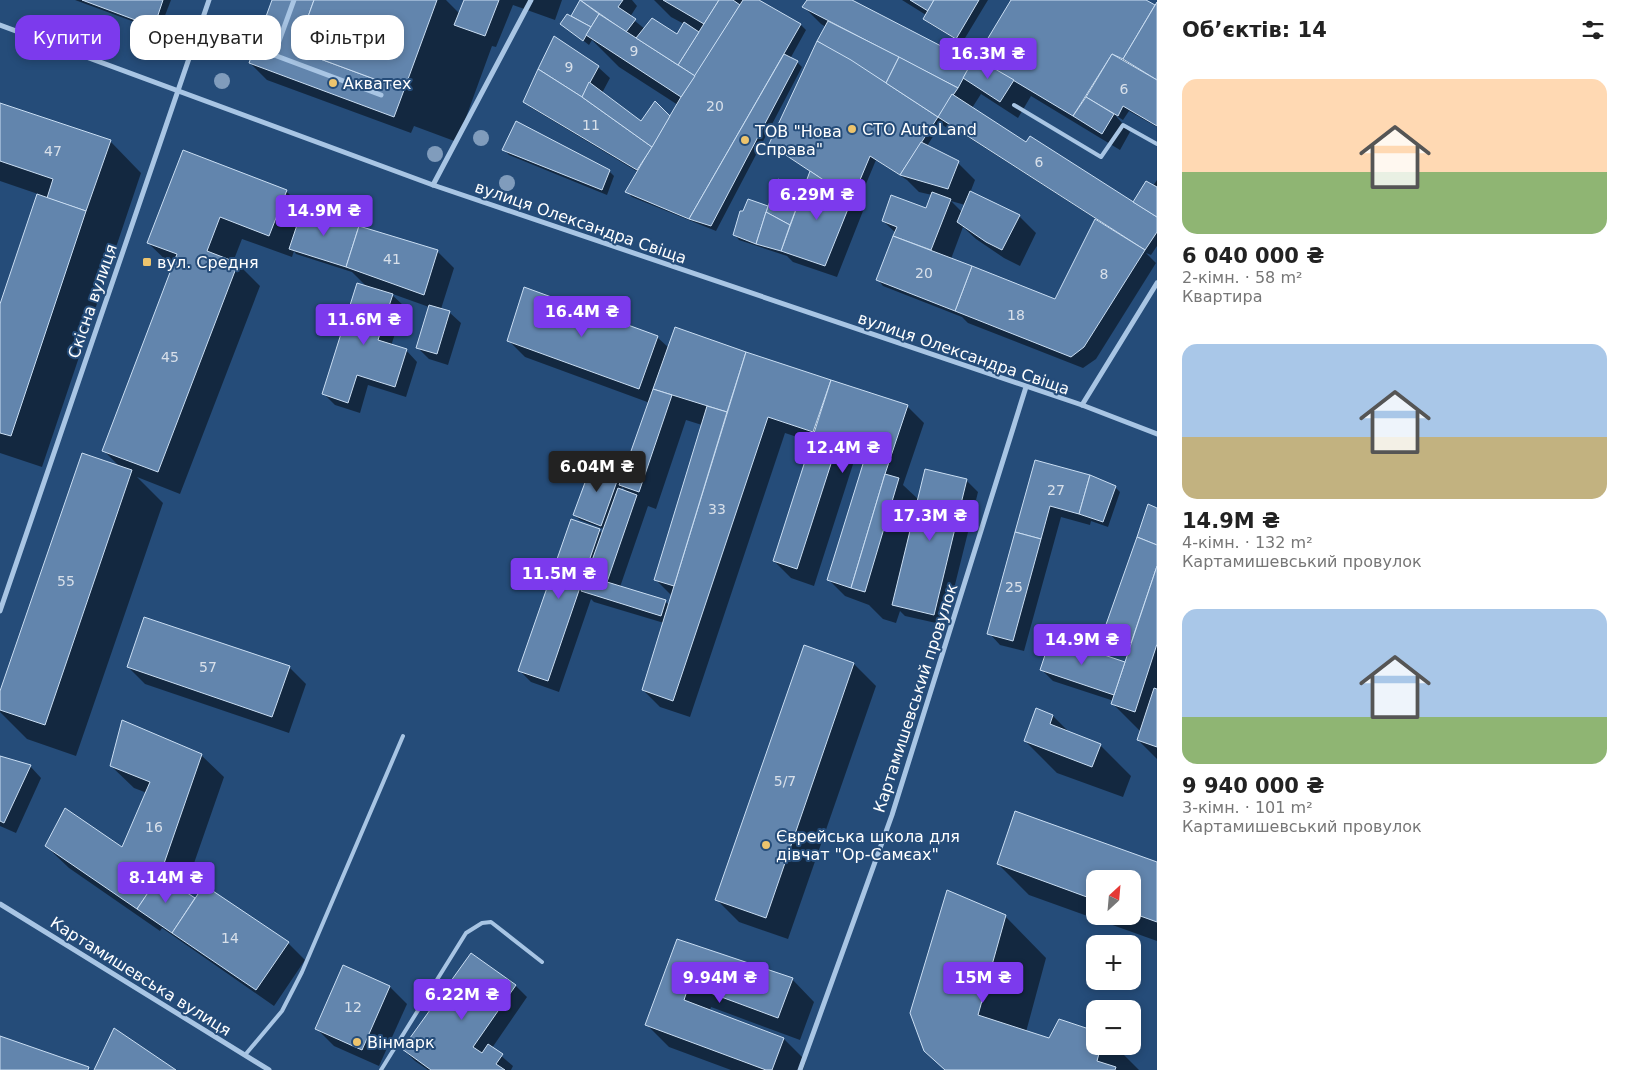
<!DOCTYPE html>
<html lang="uk">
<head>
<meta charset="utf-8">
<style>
	:root { --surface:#fff; --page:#f2f2f2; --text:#222; --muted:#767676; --accent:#7c3aed }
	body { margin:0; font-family:"DejaVu Sans",sans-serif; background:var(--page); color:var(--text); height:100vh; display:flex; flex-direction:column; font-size:19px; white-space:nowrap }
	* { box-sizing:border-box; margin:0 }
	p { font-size:16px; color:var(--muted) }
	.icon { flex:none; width:28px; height:28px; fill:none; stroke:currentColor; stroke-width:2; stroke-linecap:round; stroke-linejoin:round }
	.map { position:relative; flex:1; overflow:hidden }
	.side { display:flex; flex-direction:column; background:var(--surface); width:475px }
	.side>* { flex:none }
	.top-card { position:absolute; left:15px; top:15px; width:475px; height:45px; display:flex; gap:10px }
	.needle { width:32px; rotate:26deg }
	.fabs { position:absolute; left:1086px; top:870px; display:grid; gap:10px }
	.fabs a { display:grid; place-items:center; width:55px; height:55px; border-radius:10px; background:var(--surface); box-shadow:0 2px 8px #0003; font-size:25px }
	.price { position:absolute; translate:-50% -42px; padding:0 11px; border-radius:5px; background:var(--accent); color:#fff; font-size:16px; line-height:32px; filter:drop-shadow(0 1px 2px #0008) }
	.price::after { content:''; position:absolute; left:50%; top:30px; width:15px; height:11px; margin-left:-8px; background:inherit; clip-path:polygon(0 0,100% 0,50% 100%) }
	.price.current { background:#222; color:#fff }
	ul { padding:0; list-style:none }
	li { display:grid; align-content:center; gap:10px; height:265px; padding:0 25px }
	li span { display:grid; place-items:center; height:155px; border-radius:15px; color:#555 }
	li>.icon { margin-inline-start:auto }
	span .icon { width:90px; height:90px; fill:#fffc; stroke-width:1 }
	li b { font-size:21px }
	h2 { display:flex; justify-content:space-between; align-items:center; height:60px; padding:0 25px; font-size:21px }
	.chip { padding:0 18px; border-radius:15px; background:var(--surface); box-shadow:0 2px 8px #0003; font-size:18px; line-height:45px }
	.chip.current { background:var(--accent); color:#fff }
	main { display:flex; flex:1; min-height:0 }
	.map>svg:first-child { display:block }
</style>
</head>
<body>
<main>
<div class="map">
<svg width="1157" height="1070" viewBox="0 0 1157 1070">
	<rect width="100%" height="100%" fill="#254c79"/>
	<g fill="#0007" fill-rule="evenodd">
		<path d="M 75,0 L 171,0 L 159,31 Z"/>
		<path d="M 273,0 L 446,0 L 460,14 L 465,0 L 562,0 L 555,20 L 513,5 L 496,47 L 492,46 L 457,142 L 414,126 L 411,133 L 267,80 L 250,63 Z"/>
		<path d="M 581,0 L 632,0 L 637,6 L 630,17 L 645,29 L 677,36 L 684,24 L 671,17 L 654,0 L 761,0 L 760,2 L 801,25 L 806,30 L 790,59 L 797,62 L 802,67 L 716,231 L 632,197 L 627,192 L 638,172 L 530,107 L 525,102 L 598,67 L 610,78 L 602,93 L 641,122 L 671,118 L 678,105 L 619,67 L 592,40 L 589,45 L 562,24 L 572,18 Z"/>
		<path d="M 808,0 L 849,0 L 972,64 L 977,58 L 1012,0 L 1144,0 L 1155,7 L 1157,4 L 1157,127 L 1129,111 L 1123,120 L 1115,115 L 1130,132 L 1120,150 L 1031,96 L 1018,118 L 981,94 L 972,108 L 1027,143 L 1134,203 L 1153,186 L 1157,180 L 1157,246 L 1151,255 L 1146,253 L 1156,263 L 1096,359 L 1083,368 L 968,323 L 962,317 L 883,286 L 878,280 L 896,233 L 883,221 L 926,210 L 932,195 L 919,192 L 907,180 L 876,160 L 858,203 L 853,201 L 863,211 L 837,277 L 793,262 L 787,256 L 739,240 L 734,234 L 749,200 L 769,208 L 801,194 L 802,196 L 811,172 L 776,149 L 770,143 L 826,27 L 821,24 L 804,7 ZM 941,124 L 955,133 L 957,130 L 1096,219 L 1055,301 L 951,259 L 963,227 L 976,239 L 1004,258 L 1020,266 L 1036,233 L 1019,216 L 970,193 L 975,180 L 958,163 L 927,146 ZM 951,201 L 965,205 L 963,213 Z"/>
		<path d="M 902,0 L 988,0 L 962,43 L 930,24 L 924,19 L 926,15 Z"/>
		<path d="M 0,104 L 110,141 L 141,173 L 42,467 L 0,453 L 0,308 L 38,194 L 0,181 Z"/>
		<path d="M 504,150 L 609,171 L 614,176 L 607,195 L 509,155 Z"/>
		<path d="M 286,191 L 304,209 L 437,251 L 454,268 L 441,309 L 449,312 L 461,323 L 448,365 L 429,359 L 417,347 L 429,307 L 390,293 L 404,306 L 391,346 L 406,350 L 417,362 L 406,397 L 368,385 L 360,413 L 335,405 L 324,394 L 368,288 L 352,272 L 296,254 L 294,251 L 292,257 L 242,239 L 233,262 L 238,264 L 260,286 L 180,494 L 137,477 L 163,503 L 76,756 L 27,739 L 0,712 L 0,695 L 120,467 L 103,450 L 174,266 L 171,265 L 148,243 Z"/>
		<path d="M 657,337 L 669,348 L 745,353 L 907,406 L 924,423 L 903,485 L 919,500 L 966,480 L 978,492 L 945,625 L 905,616 L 900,611 L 896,623 L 883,619 L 869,605 L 845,596 L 828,579 L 866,461 L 855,458 L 814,586 L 791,578 L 774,561 L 812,442 L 785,433 L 690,717 L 660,707 L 643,690 L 664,623 L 594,602 L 591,599 L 559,692 L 531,682 L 520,671 L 599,530 L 603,534 L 604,529 L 580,520 L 574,515 L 620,471 L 624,475 L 650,403 L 525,357 L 508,340 ZM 686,420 L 702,425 L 655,579 L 672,596 L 669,605 L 665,601 L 620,587 L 648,506 L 656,509 ZM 622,487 L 628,493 L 621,490 Z"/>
		<path d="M 1036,461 L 1115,487 L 1120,492 L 1108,527 L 1091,521 L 1090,525 L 1061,517 L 1024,651 L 1000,645 L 989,633 Z"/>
		<path d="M 1157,509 L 1157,759 L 1138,740 L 1141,732 L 1113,704 L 1114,701 L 1053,681 L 1042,670 L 1126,663 L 1132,645 L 1110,638 L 1105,632 Z"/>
		<path d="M 854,664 L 876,686 L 788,939 L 739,922 L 717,900 Z"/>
		<path d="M 128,667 L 289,667 L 306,684 L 289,733 L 145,684 Z"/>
		<path d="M 1053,716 L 1070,733 L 1100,745 L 1131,776 L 1123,797 L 1057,773 L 1025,741 Z"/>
		<path d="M 201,755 L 224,777 L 184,892 L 195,899 L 288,943 L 305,960 L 274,1006 L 162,928 L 160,931 L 69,868 L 46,846 L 123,849 L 147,793 L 134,788 L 111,766 Z"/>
		<path d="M 0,757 L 30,766 L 41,778 L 16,833 L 0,826 Z"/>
		<path d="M 1157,863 L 1157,941 L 1029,895 L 998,864 ZM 1095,879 L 1132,879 L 1132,916 L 1095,916 Z"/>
		<path d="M 1005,916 L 1046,958 L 1026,1032 L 1050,1039 L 1095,1032 L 1095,1046 L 1115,1046 L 1139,1070 L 945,1070 Z"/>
		<path d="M 677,940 L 792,979 L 814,1002 L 800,1040 L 711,1007 L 710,1011 L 784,1039 L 806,1061 L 803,1070 L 731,1070 L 669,1047 L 646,1024 Z"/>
		<path d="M 471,954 L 516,986 L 527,997 L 492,1048 L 513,1066 L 511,1070 L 428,1070 L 415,1061 L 403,1049 Z"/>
		<path d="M 390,987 L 407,1004 L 379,1066 L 334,1046 L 317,1029 Z"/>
	</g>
	<g fill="#6285ad" stroke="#cadef3">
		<path d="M 82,0 L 163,0 L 154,27 Z"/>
		<path d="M 272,0 L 314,0 L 296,50 L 404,90 L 394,117 L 249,63 Z"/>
		<path d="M 314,0 L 437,0 L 404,90 L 296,50 Z"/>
		<path d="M 464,0 L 499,0 L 485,36 L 454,25 Z"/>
		<path d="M 580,0 L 623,0 L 618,7 L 636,19 L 626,32 Z"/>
		<path d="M 580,0 L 599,14 L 591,27 L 571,16 Z"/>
		<path d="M 663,0 L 719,0 L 704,24 Z"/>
		<path d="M 719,0 L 733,0 L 740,5 L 695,76 L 678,65 Z"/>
		<path d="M 743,0 L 759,0 L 801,24 L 689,219 L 625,192 L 681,97 Z"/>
		<path d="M 807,0 L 852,0 L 972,62 L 958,88 L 802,7 Z"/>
		<path d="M 910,0 L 934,0 L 928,11 Z"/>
		<path d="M 934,0 L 979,0 L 956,39 L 923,19 Z"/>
		<path d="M 1011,0 L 1146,0 L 1155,5 L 1123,59 L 1112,54 L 1073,116 L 976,58 Z"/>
		<path d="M 1157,2 L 1157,80 L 1123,59 Z"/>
		<path d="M 567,14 L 591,27 L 583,41 L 560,24 Z"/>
		<path d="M 599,14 L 695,76 L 681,97 L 586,35 Z"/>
		<path d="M 652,18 L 677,34 L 684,22 L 699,32 L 678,65 L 636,38 Z"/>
		<path d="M 828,21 L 899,57 L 886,83 L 817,41 Z"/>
		<path d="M 554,36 L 599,66 L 582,97 L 538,69 Z"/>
		<path d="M 817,41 L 851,60 L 938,117 L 900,175 L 870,156 L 852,199 L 769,144 Z"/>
		<path d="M 784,54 L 798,61 L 711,226 L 689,219 Z"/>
		<path d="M 1112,54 L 1157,80 L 1157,126 L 1123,106 L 1118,116 L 1086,97 Z"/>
		<path d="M 899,57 L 958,88 L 938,117 L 886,83 Z"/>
		<path d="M 976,58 L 1014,80 L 1000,102 L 963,78 L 972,62 Z"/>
		<path d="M 538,69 L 582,97 L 652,147 L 637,170 L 523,102 Z"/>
		<path d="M 589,82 L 641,121 L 655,101 L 670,116 L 652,147 L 582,97 Z"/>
		<path d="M 952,94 L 1026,142 L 1030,136 L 1157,217 L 1157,232 L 1145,250 L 938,117 Z"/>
		<path d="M 1086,97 L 1114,114 L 1102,134 L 1073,116 Z"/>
		<path d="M 0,103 L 111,140 L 86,211 L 47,198 L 53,179 L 0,161 Z"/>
		<path d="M 516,121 L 610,170 L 602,190 L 502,150 Z"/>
		<path d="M 921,142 L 959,161 L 948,189 L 900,175 Z"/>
		<path d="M 183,150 L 287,190 L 269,236 L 220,217 L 207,251 L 238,263 L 158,472 L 102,451 L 177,254 L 147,243 Z"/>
		<path d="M 810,171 L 852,199 L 825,266 L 781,251 Z"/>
		<path d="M 778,179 L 802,193 L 790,225 L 766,212 Z"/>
		<path d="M 1146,181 L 1157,187 L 1157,217 L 1133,202 Z"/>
		<path d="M 970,191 L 1020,215 L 1002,250 L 986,242 L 957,222 Z"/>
		<path d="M 932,192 L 951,199 L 931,250 L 893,236 L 897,227 L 882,221 L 891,195 L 926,208 Z"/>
		<path d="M 37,194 L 86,211 L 11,436 L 0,433 L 0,304 Z"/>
		<path d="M 748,199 L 768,206 L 756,244 L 733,235 L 740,211 L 743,211 Z"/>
		<path d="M 303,207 L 359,226 L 346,267 L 289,249 Z"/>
		<path d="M 766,212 L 790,225 L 781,251 L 756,244 Z"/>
		<path d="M 1095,219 L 1145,250 L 1084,347 L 1071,357 L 955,311 L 972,266 L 1055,299 Z"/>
		<path d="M 359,226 L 438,250 L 424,295 L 346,267 Z"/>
		<path d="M 893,236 L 972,266 L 955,311 L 876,280 Z"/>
		<path d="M 357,283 L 393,294 L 378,340 L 407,349 L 395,387 L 357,375 L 348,403 L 322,394 Z"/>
		<path d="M 524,287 L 658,336 L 639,389 L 507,341 Z"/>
		<path d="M 429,305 L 450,311 L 437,354 L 416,348 Z"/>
		<path d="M 675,327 L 746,352 L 727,412 L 653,389 Z"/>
		<path d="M 746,352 L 831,380 L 813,432 L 768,417 L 673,701 L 642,690 Z"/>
		<path d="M 831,380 L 908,405 L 885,474 L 851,588 L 827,580 L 867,451 L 838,442 L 797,569 L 773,561 Z"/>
		<path d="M 653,389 L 672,395 L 639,492 L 619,485 Z"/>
		<path d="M 707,406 L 727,412 L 674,586 L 654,580 Z"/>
		<path d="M 82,453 L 132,470 L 45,725 L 0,710 L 0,691 Z"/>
		<path d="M 1035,460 L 1090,475 L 1079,514 L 1050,506 L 1041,539 L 1015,532 Z"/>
		<path d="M 593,461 L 621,470 L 601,526 L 573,515 Z"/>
		<path d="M 925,469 L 967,479 L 934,615 L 892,605 Z"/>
		<path d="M 885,474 L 899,478 L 865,592 L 851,588 Z"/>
		<path d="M 1090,475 L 1116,486 L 1103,522 L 1079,514 Z"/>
		<path d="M 618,488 L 637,495 L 607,582 L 666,600 L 661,616 L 581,591 Z"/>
		<path d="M 1148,504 L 1157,508 L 1157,545 L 1137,537 Z"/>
		<path d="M 571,519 L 600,529 L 548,681 L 518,671 Z"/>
		<path d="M 1015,532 L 1041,539 L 1013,641 L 987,634 Z"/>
		<path d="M 1137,537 L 1157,545 L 1157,566 L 1131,643 L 1103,633 Z"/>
		<path d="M 1157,566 L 1157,644 L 1135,712 L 1111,704 Z"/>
		<path d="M 144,617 L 290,666 L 272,717 L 127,667 Z"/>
		<path d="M 1051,637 L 1125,662 L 1114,695 L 1040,670 Z"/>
		<path d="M 804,645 L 854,663 L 766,918 L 715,900 Z"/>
		<path d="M 1154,688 L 1157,689 L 1157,747 L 1137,740 Z"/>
		<path d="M 1036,708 L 1053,715 L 1050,724 L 1101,744 L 1092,767 L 1024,741 Z"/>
		<path d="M 122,720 L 202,754 L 160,875 L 137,909 L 45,846 L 65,808 L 122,847 L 150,782 L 110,766 Z"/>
		<path d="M 0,756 L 31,765 L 4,823 L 0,821 Z"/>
		<path d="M 1015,811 L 1157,862 L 1157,922 L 1132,913 L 1132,879 L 1095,879 L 1095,900 L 997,864 Z"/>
		<path d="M 160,875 L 195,898 L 172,933 L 137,909 Z"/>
		<path d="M 204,885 L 289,942 L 256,990 L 172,933 Z"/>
		<path d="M 947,890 L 1006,915 L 978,1015 L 1049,1038 L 1059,1019 L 1095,1031 L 1095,1046 L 1101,1046 L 1097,1061 L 1116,1067 L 1115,1070 L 945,1070 L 924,1051 L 910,1013 Z"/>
		<path d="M 677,939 L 793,978 L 778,1018 L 689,985 L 684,1000 L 784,1038 L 772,1070 L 766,1070 L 645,1025 Z"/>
		<path d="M 471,953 L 516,985 L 473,1047 L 482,1053 L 488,1044 L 503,1054 L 496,1064 L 505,1070 L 431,1070 L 402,1049 Z"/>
		<path d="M 343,965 L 390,986 L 362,1050 L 315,1029 Z"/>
		<path d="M 114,1028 L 176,1070 L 94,1070 Z"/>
		<path d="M 0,1036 L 89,1067 L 88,1070 L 0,1070 Z"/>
	</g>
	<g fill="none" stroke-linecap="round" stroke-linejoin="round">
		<g stroke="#a8c5e4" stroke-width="4">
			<path d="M 1014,105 L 1101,157 L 1123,125 L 1157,144"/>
			<path d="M 245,1055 L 282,1011 L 302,972 L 403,736"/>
			<path d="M 381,1070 L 466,933 L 482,923 L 491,922 L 542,962"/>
		</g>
		<g stroke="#a8c5e4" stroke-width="5">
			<path d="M 294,0 L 274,55 L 381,95"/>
			<path d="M 0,25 L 433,185 L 1082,405 L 1157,434"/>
			<path d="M 433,185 L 531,0"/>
			<path d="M 1082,405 L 1157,283"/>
			<path d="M 0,611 L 209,0"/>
			<path d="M 0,904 L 269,1070"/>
			<path d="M 800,1070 L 892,815 L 1026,387"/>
		</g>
	</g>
	<g fill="#809cbc">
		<circle cx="222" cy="81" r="8"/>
		<circle cx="481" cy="138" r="8"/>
		<circle cx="435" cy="154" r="8"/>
		<circle cx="507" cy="183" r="8"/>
	</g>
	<g fill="#edc46d" stroke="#254c79" stroke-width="2">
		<circle cx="333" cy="83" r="5"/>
		<circle cx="852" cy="129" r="5"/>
		<circle cx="745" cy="140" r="5"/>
		<rect x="142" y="257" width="10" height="10" rx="2.5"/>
		<circle cx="766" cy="845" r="5"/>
		<circle cx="357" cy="1042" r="5"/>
	</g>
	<g text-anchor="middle" stroke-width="4" stroke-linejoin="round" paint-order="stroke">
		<g font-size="14" fill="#d8e0ea">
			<text x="634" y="56">9</text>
			<text x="569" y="72">9</text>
			<text x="1124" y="94">6</text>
			<text x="715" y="111">20</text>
			<text x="591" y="130">11</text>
			<text x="53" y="156">47</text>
			<text x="1039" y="167">6</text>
			<text x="392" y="264">41</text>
			<text x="924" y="278">20</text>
			<text x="1104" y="279">8</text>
			<text x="1016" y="320">18</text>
			<text x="170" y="362">45</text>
			<text x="1056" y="495">27</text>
			<text x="717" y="514">33</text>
			<text x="66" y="586">55</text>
			<text x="1014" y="592">25</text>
			<text x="208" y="672">57</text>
			<text x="785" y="786">5/7</text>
			<text x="154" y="832">16</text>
			<text x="230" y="943">14</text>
			<text x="353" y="1012">12</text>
		</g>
		<g font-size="16" fill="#fff" stroke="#254c79" text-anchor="start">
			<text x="343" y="89">Акватех</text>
			<text x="862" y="135">СТО AutoLand</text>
			<text x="755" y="137">ТОВ "Нова<tspan x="755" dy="18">Справа"</tspan></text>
			<text x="157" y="268">вул. Средня</text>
			<text x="776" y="842">Єврейська школа для<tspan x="776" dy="18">дівчат "Ор-Самєах"</tspan></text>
			<text x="367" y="1048">Вінмарк</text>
		</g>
		<g font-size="16" fill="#fff" stroke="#254c79">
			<text transform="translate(581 222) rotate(19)" y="6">вулиця Олександра Свіща</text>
			<text transform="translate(92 301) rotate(-71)" y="6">Cкісна вулиця</text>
			<text transform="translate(964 353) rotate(19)" y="6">вулиця Олександра Свіща</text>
			<text transform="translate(915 698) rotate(-72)" y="6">Картамишевський провулок</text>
			<text transform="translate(141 976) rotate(32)" y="6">Картамишевська вулиця</text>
		</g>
	</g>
</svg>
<div class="fabs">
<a><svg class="needle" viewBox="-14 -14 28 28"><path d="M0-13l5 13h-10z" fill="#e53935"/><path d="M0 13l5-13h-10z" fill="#767676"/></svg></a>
<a>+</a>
<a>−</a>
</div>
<b class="price" style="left:988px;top:80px">16.3M ₴</b>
<b class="price" style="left:817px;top:221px">6.29M ₴</b>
<b class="price" style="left:324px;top:237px">14.9M ₴</b>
<b class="price" style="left:582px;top:338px">16.4M ₴</b>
<b class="price" style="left:364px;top:346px">11.6M ₴</b>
<b class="price" style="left:843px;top:474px">12.4M ₴</b>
<b class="price current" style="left:597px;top:493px">6.04M ₴</b>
<b class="price" style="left:930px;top:542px">17.3M ₴</b>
<b class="price" style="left:559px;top:600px">11.5M ₴</b>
<b class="price" style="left:1082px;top:666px">14.9M ₴</b>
<b class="price" style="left:166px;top:904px">8.14M ₴</b>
<b class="price" style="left:720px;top:1004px">9.94M ₴</b>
<b class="price" style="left:983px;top:1004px">15M ₴</b>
<b class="price" style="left:462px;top:1021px">6.22M ₴</b>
<div class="top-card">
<a class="chip current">Купити</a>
<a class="chip">Орендувати</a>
<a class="chip">Фільтри</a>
</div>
</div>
<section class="side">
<h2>Об’єктів: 14<svg class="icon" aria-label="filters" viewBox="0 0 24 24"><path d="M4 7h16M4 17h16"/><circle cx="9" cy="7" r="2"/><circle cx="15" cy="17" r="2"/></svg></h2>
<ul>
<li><span style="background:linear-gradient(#ffd9b3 60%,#8fb573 0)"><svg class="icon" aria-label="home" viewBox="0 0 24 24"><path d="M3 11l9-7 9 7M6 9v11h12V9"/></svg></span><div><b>6 040 000 ₴</b><p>2-кімн. · 58 m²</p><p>Квартира</p></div></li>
<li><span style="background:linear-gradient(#a9c7e8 60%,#c2b280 0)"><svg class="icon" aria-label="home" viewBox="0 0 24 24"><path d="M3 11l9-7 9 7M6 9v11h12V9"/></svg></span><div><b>14.9M ₴</b><p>4-кімн. · 132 m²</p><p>Картамишевський провулок</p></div></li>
<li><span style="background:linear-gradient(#a9c7e8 70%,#8fb573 0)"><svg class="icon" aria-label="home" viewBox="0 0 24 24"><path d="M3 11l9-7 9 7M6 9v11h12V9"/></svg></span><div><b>9 940 000 ₴</b><p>3-кімн. · 101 m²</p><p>Картамишевський провулок</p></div></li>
</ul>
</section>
</main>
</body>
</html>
